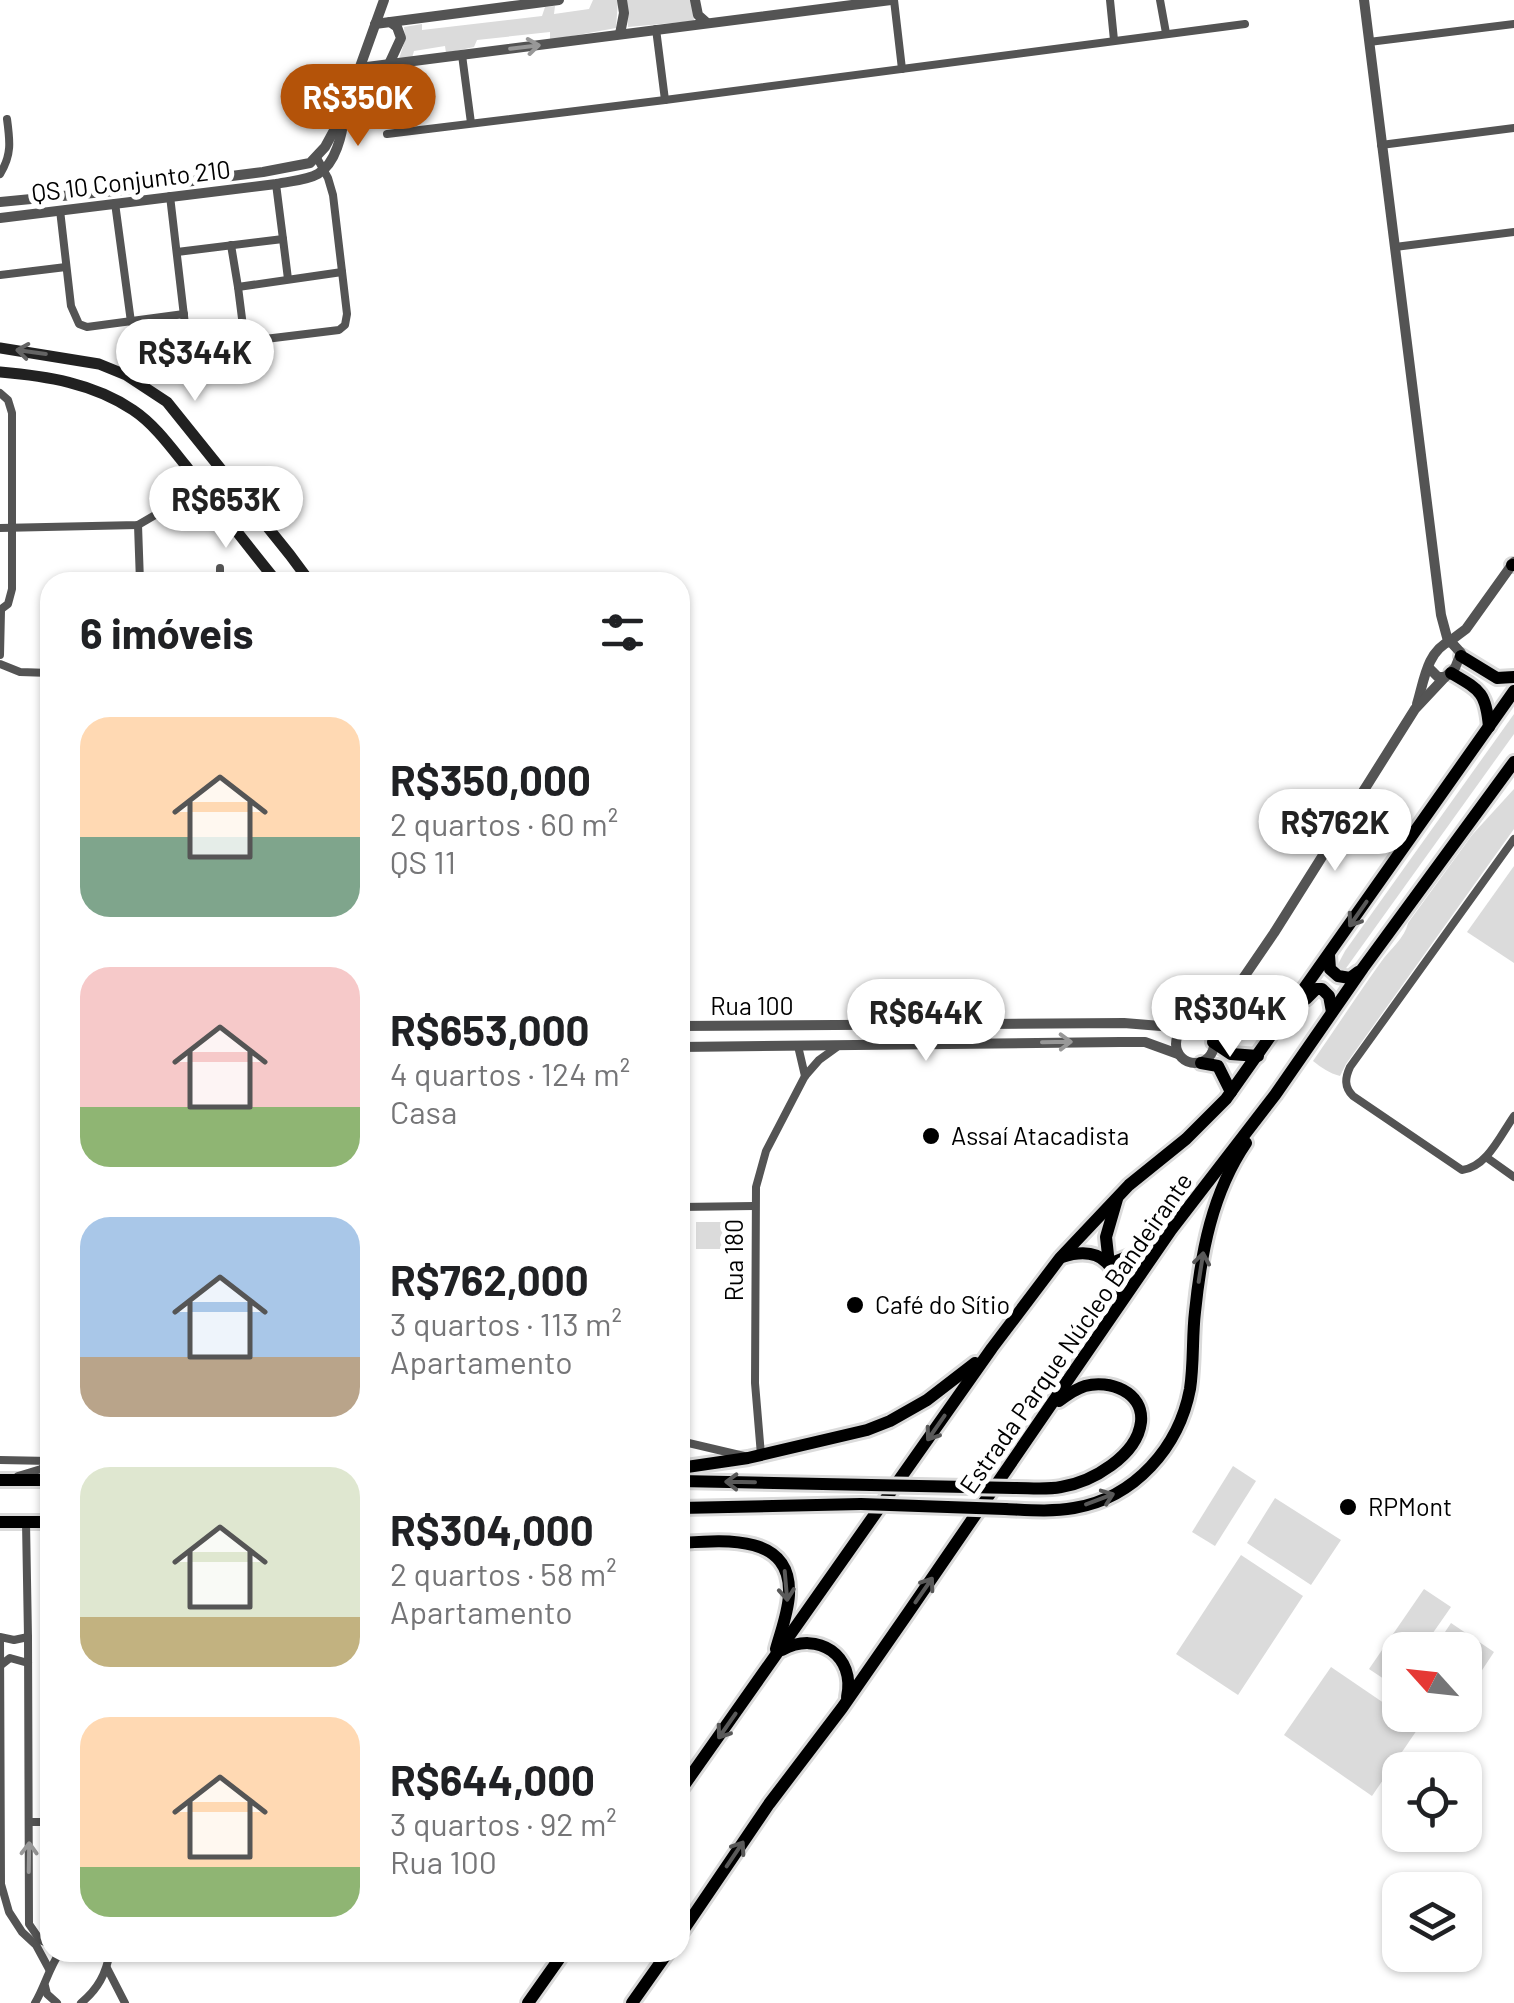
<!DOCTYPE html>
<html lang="pt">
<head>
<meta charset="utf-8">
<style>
	:root { --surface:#fff; --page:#f2f2f2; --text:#202124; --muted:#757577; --accent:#b45309 }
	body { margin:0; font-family:Barlow,sans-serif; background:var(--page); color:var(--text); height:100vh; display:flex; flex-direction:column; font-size:38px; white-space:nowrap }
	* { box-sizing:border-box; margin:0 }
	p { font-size:32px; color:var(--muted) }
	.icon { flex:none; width:55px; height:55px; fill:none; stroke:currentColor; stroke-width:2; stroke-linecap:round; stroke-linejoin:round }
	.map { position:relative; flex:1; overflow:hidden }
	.details { position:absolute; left:40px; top:572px; width:650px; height:1390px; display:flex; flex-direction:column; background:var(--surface); border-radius:30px; box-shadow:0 2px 8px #0004 }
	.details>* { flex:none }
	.needle { width:65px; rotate:297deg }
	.fabs { position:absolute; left:1382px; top:1632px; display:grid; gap:20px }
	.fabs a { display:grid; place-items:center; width:100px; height:100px; border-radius:20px; background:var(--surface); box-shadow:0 2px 8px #0004; font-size:50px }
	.price { position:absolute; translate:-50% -85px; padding:0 22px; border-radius:35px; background:#fff; color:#222; font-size:32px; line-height:65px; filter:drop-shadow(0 2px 5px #0008) }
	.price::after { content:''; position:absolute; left:50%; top:60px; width:30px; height:22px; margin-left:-15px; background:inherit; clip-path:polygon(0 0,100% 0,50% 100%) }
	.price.selected { background:var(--accent); color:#fff }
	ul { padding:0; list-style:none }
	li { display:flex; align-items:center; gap:30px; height:250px; padding:0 40px }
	li span { display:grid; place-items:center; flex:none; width:280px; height:200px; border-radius:30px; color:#555 }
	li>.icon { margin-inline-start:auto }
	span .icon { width:120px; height:120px; fill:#fffc; stroke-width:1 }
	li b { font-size:42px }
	h2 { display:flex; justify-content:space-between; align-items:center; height:120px; padding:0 40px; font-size:42px }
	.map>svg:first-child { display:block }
</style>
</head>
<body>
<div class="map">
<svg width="1514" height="2003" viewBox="0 0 1514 2003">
	<rect width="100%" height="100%" fill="#fff"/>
	<g fill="#dbdbdb">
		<path d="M 593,0 L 618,0 L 616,28 L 550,40 L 550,32 L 477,40 L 474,47 L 446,53 L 445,46 L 414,51 L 412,58 L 399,59 L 405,40 L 404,27 L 422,24 L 422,30 L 542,16 L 545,7 L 555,6 L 554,14 L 589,9 Z"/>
		<path d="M 626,0 L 692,0 L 694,21 L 628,27 Z"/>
		<path d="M 1514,714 L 1514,734 L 1344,971 L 1340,972 L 1336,968 L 1345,951 Z"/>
		<path d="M 1514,789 L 1514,829 L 1346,1064 L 1340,1076 C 1329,1073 1322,1068 1313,1061 C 1336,1028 1358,994 1381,962 C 1390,949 1405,938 1408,923 L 1472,835 Z"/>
		<path d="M 1514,866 L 1514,963 L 1467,932 Z"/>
		<rect x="696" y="1222" width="38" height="27"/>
		<path d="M 1233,1466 L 1256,1481 L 1215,1546 L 1192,1532 Z"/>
		<path d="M 1275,1498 L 1341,1540 L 1311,1585 L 1247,1543 Z"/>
		<path d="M 1241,1555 L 1303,1596 L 1238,1695 L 1176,1654 Z"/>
		<path d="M 1424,1589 L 1451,1607 L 1421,1650 L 1400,1650 L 1400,1681 L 1396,1687 L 1369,1669 Z"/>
		<path d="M 1451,1623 L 1494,1652 L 1465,1696 L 1465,1650 L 1433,1650 Z"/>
		<path d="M 1331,1667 L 1419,1727 L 1372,1796 L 1284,1735 Z"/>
	</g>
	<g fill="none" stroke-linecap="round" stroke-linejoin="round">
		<g stroke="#dbdbdb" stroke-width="18">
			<g id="trunk">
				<path d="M 1512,565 L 1514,565"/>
				<path d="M 1461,656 L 1497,678 L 1514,677"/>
				<path d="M 1451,673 C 1480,690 1486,692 1489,727"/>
				<path d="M 1329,955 L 1330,969 L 1338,976 L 1350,978 L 1358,972"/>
				<path d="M 1306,999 L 1316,989 L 1322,989 L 1329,996 L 1332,1012"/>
				<path d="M 1213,1042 L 1231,1054 L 1258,1056"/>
				<path d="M 1201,1063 L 1218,1066 L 1231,1092"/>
				<path d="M 1117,1199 L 1106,1237 L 1109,1264 L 1134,1254 L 1165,1234"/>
				<path d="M 1062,1257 C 1103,1244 1121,1268 1118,1306"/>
				<path d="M 680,1468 L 748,1458 L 867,1430 L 890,1421 L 927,1400 L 975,1363"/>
				<path d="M 0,1480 L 50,1480"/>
				<path d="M 680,1481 L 871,1485"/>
				<path d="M 1014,1488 C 1030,1488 1046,1490 1061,1487 C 1092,1482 1137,1456 1141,1422 C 1144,1392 1109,1379 1085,1386 C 1075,1389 1067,1395 1059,1401"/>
				<path d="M 680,1508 L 861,1504"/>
				<path d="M 1005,1509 C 1028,1510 1051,1512 1074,1508 C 1135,1498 1179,1447 1190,1389 C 1194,1363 1192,1337 1195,1312 C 1201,1253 1212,1193 1246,1143"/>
				<path d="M 0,1522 L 50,1522"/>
				<path d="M 680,1543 C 723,1540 792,1533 789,1595 C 788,1613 781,1631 776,1649"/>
				<path d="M 782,1650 C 818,1630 856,1656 847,1697"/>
				<path d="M 680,1791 L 992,1348 L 1060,1258 L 1129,1185 L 1186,1139 L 1226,1099 L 1514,691"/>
				<path d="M 680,1935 L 769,1804 L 842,1708 L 908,1613 L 1171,1230 L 1275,1095 L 1363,968 L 1514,762"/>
				<path d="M 528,2003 L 564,1952"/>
				<path d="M 632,2003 L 668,1952"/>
			</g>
		</g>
		<g stroke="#545454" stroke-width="8">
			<path d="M 894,0 L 902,69"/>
			<path d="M 1110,0 L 1114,40"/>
			<path d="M 1160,0 L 1166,33"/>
			<path d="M 656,29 L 665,100"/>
			<path d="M 1369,42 L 1514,24"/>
			<path d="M 462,55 L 471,123"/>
			<path d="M 387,134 L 665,100 L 1245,24"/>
			<path d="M 1381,145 L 1514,128"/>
			<path d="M 0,174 C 12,155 10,141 7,119"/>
			<path d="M 170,196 L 186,333 L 194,346 L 208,346 L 339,330 L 345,325 L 347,314 L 333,195 L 328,178 L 317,158"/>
			<path d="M 115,203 L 131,322"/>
			<path d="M 60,210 L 71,306 L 79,324 L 87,327 L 184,314"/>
			<path d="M 283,239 L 288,279"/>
			<path d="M 231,245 L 238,287"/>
			<path d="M 1395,247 L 1514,232"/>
			<path d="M 177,252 L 283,239 L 276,184"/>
			<path d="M 0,275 L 66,267"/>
			<path d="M 245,342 L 238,287 L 342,272"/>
			<path d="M 0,393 L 8,400 L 12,413 L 12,589 L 8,604 L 0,610"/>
			<path d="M 138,525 L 140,582"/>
			<path d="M 0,528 L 138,525 L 174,504 L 200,485"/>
			<path d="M 220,568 L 220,582"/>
			<path d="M 0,655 L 1,611"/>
			<path d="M 0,664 L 20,672 L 50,673"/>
			<path d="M 1514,839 L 1350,1067 C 1345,1078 1344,1087 1353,1096 L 1462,1170 C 1487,1167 1500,1136 1514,1116"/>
			<path d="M 970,1024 L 970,1005"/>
			<path d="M 798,1046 L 805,1076"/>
			<path d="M 1486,1157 L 1514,1177"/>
			<path d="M 680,1207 L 754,1206"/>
			<path d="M 680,1441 L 744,1456"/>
			<path d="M 761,1455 L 755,1383 L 756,1187 L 766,1151 L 805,1076 L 819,1060 L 837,1047"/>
			<path d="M 0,1460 L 50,1461"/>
			<path d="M 18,1476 L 41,1469 L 50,1461"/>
			<path d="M 26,1522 L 28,1637 L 29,1924 L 40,1940 L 50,1944"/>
			<path d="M 0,1637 L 14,1640 L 28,1637"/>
			<path d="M 0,1638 L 1,1884 L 9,1912 L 22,1932 L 36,1945 L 49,1969"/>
			<path d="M 1,1665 L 10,1658 L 28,1663"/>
			<path d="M 30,1822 L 50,1822"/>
			<path d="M 107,1968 L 125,2003"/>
			<path d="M 45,1986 L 47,1994 L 57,2003"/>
			<path d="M 35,2003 C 45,1986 49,1968 60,1952"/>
			<path d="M 81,2003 C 98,1989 106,1974 110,1952"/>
		</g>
		<g stroke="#545454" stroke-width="10">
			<path d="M 695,0 L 698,15 L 707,23"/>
			<path d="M 1364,0 L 1441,615 L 1448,641"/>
			<path d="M 375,24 L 559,0"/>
			<path d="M 620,34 L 624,13 L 622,0"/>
			<path d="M 389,64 L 401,38 L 397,27 L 390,22"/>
			<path d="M 359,68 L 891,0"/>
			<path d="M 0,202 L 114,191 L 263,172 L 310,163 L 325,147 L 343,114 L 384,0"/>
			<path d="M 0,218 L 276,184 C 306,178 325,181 337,148 C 341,137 344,127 343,115"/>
			<path d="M 1450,641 L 1466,629 L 1514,562"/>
			<path d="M 1417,704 C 1424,681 1427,651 1450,641 L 1461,653 L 1455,668 L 1445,677 L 1438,677 L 1428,667"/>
			<circle cx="1195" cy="1044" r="19"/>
			<path d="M 680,1026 L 1124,1023 L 1185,1028"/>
			<path d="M 1212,1036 L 1218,1015 L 1274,933 L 1415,709 L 1445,677"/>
			<path d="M 680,1047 L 1120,1042 L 1145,1042 L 1178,1054"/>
		</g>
		<g stroke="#212121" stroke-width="11">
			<path d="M 0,348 L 99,364 L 126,375 L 167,402 L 290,555 L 310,582"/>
			<path d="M 0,372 C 46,376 93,383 133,410 C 154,424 170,446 186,466 C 216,505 246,544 277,582"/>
		</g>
		<use href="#trunk" stroke="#000" stroke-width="12"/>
		<g stroke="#dbdbdb" stroke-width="18" stroke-linecap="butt">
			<g id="trunk-bridge">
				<path d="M 871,1485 L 1014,1488"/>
				<path d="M 861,1504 L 1005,1509"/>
			</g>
		</g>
		<use href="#trunk-bridge" stroke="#000" stroke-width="12"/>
	</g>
	<defs><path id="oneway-shaft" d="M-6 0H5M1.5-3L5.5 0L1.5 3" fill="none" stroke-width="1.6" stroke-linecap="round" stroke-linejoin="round" transform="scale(2.5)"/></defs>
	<g stroke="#989898">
		<use href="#oneway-shaft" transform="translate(525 47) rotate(-7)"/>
		<use href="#oneway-shaft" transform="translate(1057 1042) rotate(-1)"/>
		<use href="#oneway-shaft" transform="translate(29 1857) rotate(-89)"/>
	</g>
	<use stroke="#646464" href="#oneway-shaft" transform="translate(31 352) rotate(-172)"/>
	<g stroke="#595959">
		<use href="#oneway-shaft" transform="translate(1358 914) rotate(125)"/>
		<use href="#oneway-shaft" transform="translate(1201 1267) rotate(-81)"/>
		<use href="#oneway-shaft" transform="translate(936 1428) rotate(125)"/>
		<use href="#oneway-shaft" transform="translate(740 1482) rotate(-179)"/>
		<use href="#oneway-shaft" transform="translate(1100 1499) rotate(-21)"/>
		<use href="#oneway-shaft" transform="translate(786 1586) rotate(85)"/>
		<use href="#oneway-shaft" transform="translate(924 1590) rotate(-55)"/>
		<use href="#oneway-shaft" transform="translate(727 1726) rotate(125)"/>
		<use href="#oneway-shaft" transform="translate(735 1854) rotate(-56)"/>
	</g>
	<g fill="#000" stroke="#fff" stroke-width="4">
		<circle cx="931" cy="1136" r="10"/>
		<circle cx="855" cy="1305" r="10"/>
		<circle cx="1348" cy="1507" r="10"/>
	</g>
	<g text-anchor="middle" stroke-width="10" stroke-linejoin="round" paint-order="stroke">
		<g font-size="25" fill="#000" stroke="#fff">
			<text transform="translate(131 181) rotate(-7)" y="9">QS 10 Conjunto 210</text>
			<text x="752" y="1015">Rua 100</text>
			<text transform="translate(734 1260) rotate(-90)" y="9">Rua 180</text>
			<text transform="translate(1076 1333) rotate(-55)" y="9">Estrada Parque Núcleo Bandeirante</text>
		</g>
		<g font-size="25" fill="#000" stroke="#fff" text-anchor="start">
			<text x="951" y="1145">Assaí Atacadista</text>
			<text x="875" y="1314">Café do Sítio</text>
			<text x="1368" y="1516">RPMont</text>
		</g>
	</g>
</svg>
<div class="fabs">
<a><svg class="needle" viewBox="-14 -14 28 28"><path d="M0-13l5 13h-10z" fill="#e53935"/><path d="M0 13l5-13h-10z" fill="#757577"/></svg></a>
<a><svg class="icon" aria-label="locate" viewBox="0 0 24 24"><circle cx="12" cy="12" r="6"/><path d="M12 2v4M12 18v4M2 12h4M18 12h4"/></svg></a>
<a><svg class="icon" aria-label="layers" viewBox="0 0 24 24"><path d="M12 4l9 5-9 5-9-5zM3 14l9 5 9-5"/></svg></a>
</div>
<b class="price selected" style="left:358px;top:149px">R$350K</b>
<b class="price" style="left:195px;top:404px">R$344K</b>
<b class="price" style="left:226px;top:551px">R$653K</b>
<b class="price" style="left:1335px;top:874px">R$762K</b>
<b class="price" style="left:1230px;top:1060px">R$304K</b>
<b class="price" style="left:926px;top:1064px">R$644K</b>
<section class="details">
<h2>6 imóveis<svg class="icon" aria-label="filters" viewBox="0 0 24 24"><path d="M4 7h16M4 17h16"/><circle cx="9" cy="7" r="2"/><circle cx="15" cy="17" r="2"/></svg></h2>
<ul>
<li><span style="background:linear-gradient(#ffd9b3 60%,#7fa58c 0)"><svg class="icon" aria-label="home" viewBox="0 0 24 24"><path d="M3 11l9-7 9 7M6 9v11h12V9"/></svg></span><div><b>R$350,000</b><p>2 quartos · 60 m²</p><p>QS 11</p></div></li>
<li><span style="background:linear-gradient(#f6c9c9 70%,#8fb573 0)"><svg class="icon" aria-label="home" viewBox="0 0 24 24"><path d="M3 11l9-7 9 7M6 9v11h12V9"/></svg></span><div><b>R$653,000</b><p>4 quartos · 124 m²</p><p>Casa</p></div></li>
<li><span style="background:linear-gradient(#a9c7e8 70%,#b9a48a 0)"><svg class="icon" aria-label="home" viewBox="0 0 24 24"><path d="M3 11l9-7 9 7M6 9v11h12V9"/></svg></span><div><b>R$762,000</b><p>3 quartos · 113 m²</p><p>Apartamento</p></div></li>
<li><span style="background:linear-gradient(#dfe7d0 75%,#c2b280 0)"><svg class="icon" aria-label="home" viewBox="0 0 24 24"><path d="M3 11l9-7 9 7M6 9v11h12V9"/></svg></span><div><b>R$304,000</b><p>2 quartos · 58 m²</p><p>Apartamento</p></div></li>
<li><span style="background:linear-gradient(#ffd9b3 75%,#8fb573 0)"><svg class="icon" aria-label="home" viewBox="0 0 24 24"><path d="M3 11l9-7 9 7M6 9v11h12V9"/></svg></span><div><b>R$644,000</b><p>3 quartos · 92 m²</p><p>Rua 100</p></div></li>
</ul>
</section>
</div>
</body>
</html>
